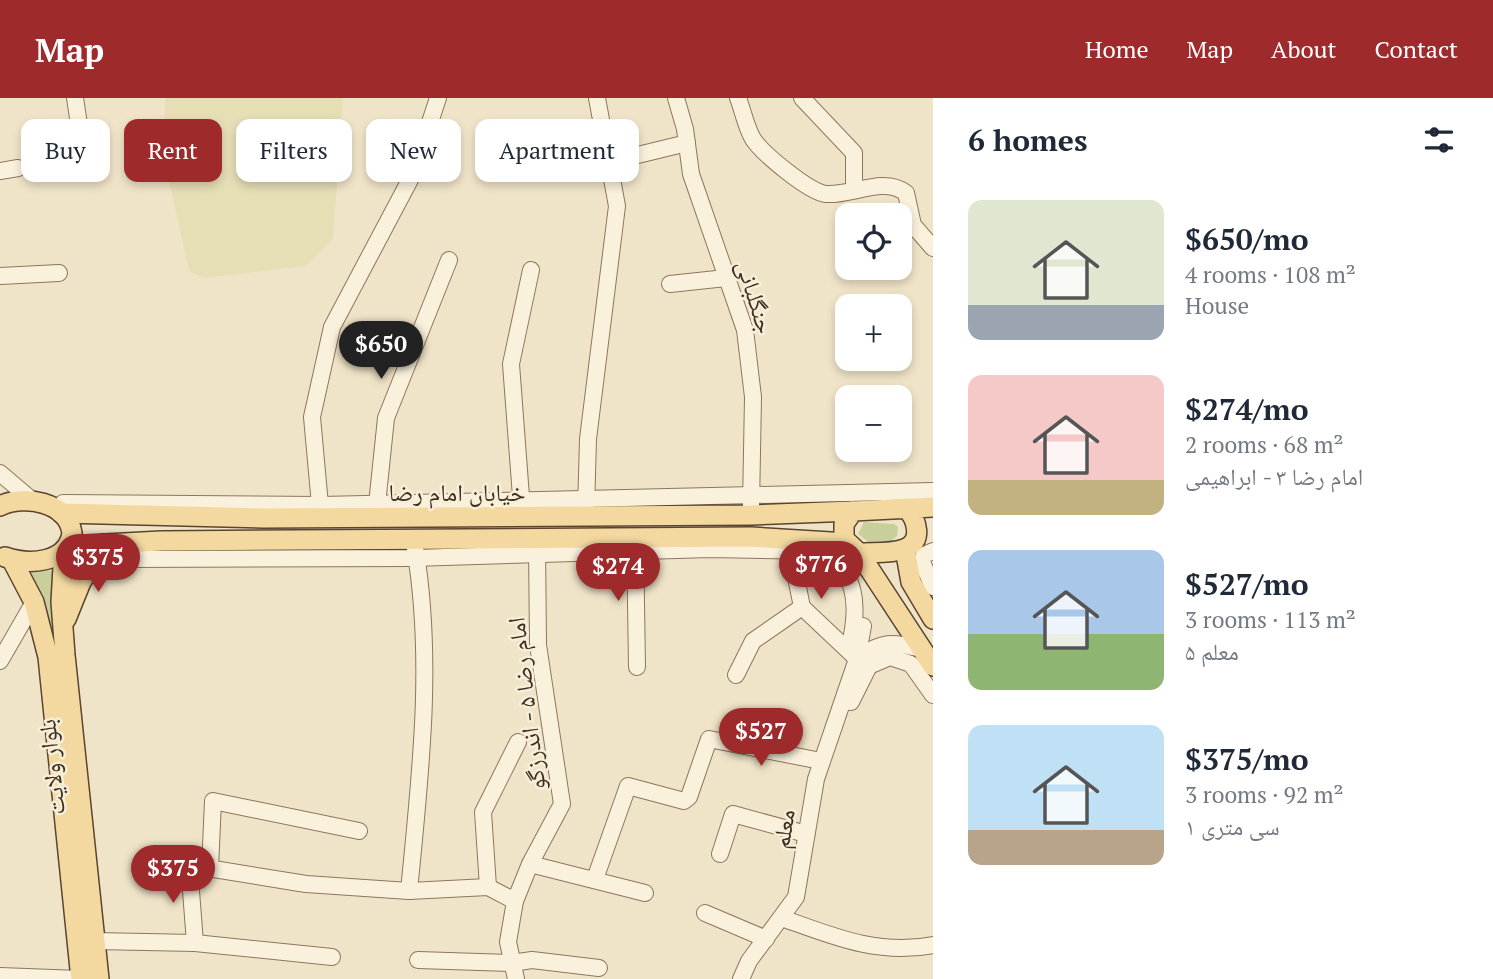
<!DOCTYPE html>
<html lang="en">
<head>
<meta charset="utf-8">
<style>
	:root { --surface:#fff; --page:#f2f2f3; --text:#1f2937; --muted:#747a83; --accent:#9e2a2b }
	body { margin:0; font-family:"PT Serif","Noto Naskh Arabic",serif; background:var(--page); color:var(--text); height:100vh; display:flex; flex-direction:column; font-size:26px; white-space:nowrap }
	* { box-sizing:border-box; margin:0 }
	p { font-size:23px; color:var(--muted) }
	.icon { flex:none; width:38px; height:38px; fill:none; stroke:currentColor; stroke-width:2; stroke-linecap:round; stroke-linejoin:round }
	.map { position:relative; flex:1; overflow:hidden }
	.drawer { display:flex; flex-direction:column; background:var(--surface); width:560px }
	.drawer>* { flex:none }
	.guide { position:absolute; left:21px; top:21px; width:665px; height:63px; display:flex; gap:14px }
	.fabs { position:absolute; left:835px; top:105px; display:grid; gap:14px }
	.fabs a { display:grid; place-items:center; width:77px; height:77px; border-radius:14px; background:var(--surface); box-shadow:0 4px 10px #0003; font-size:35px }
	.price { position:absolute; translate:-50% -60px; padding:0 16px; border-radius:24px; background:var(--accent); color:#fff; font-size:23px; line-height:46px; filter:drop-shadow(0 2px 4px #0008) }
	.price::after { content:''; position:absolute; left:50%; top:42px; width:21px; height:16px; margin-left:-10px; background:inherit; clip-path:polygon(0 0,100% 0,50% 100%) }
	.price.on { background:#222; color:#fff }
	ul { padding:0; list-style:none }
	li { display:flex; align-items:center; gap:21px; height:175px; padding:0 35px }
	li span { display:grid; place-items:center; flex:none; width:196px; height:140px; border-radius:14px; color:#555 }
	li>.icon { margin-inline-start:auto }
	span .icon { width:84px; height:84px; fill:#fffc; stroke-width:1 }
	li b { font-size:30px }
	h2 { display:flex; justify-content:space-between; align-items:center; height:84px; padding:0 35px; font-size:30px }
	.pill { padding:0 24px; border-radius:14px; background:var(--surface); box-shadow:0 4px 10px #0003; font-size:24px; line-height:63px }
	.pill.on { background:var(--accent); color:#fff }
	header { display:flex; align-items:center; gap:42px; box-sizing:border-box; height:98px; padding:0 35px; background:var(--accent); color:#fff }
	header strong { font-size:33px }
	nav { display:flex; gap:38px; margin-inline-start:auto; font-size:24px }
	main { display:flex; flex:1; min-height:0 }
	.map>svg:first-child { display:block }
</style>
</head>
<body>
<header>
<strong>Map</strong>
<nav><a>Home</a><a>Map</a><a>About</a><a>Contact</a></nav>
</header>
<main>
<div class="map">
<svg width="933" height="881" viewBox="0 0 933 881">
	<rect width="100%" height="100%" fill="#f0e4c8"/>
	<path fill="#e6deb5" d="M 165,0 L 343,0 L 333,141 L 306,168 L 204,180 L 189,173 L 164,59 Z"/>
	<g fill="#c9cf9b">
		<path d="M 864,424 L 894,426 L 898,429 L 897,438 L 889,445 L 871,446 L 858,436 Z"/>
		<path d="M 31,473 L 56,473 L 52,542 Z"/>
	</g>
	<g fill="none" stroke-linecap="round" stroke-linejoin="round">
		<g stroke="#8d765c" stroke-width="18">
			<g id="minor">
				<path d="M 75,0 L 80,33"/>
				<path d="M 676,0 L 685,31 L 691,76 L 745,232 L 753,299 L 751,408"/>
				<path d="M 738,0 C 743,13 746,29 753,41 C 763,56 809,94 826,96 C 852,98 883,78 906,95 L 913,127 L 933,150"/>
				<path d="M 802,0 L 854,55 L 854,92"/>
				<path d="M 609,64 L 687,45"/>
				<path d="M 0,73 L 18,70"/>
				<path d="M 0,178 L 59,175"/>
				<path d="M 670,186 L 726,180"/>
				<path d="M 0,375 L 33,403"/>
				<path d="M 63,405 L 321,407 L 933,393"/>
				<path d="M 522,412 L 511,266 L 531,172"/>
				<path d="M 586,412 L 588,341 L 617,108 L 597,0"/>
				<path d="M 376,416 L 386,320 L 449,162"/>
				<path d="M 321,418 L 312,319 L 332,229 L 413,76 L 438,0"/>
				<path d="M 635,442 L 637,569"/>
				<path d="M 789,445 L 802,509 L 855,559"/>
				<path d="M 933,453 L 924,457 L 922,464 L 933,489"/>
				<path d="M 122,461 L 412,460 L 710,451 L 819,453 C 856,470 859,505 851,542"/>
				<path d="M 857,561 C 882,542 892,544 922,551"/>
				<path d="M 0,563 L 34,504"/>
				<path d="M 736,577 L 753,543 L 802,509"/>
				<path d="M 851,604 L 869,568 L 890,559 L 911,566 L 933,597"/>
				<path d="M 720,756 L 733,716 L 806,736"/>
				<path d="M 530,766 L 645,795"/>
				<path d="M 210,770 L 213,703 L 359,733"/>
				<path d="M 595,781 L 628,688 L 684,703 L 689,699 L 709,641 L 821,663"/>
				<path d="M 488,789 L 483,714 L 518,644"/>
				<path d="M 409,793 C 420,679 434,564 415,450"/>
				<path d="M 705,815 L 766,841"/>
				<path d="M 782,820 C 832,838 879,858 933,847"/>
				<path d="M 95,843 L 195,845 L 332,859"/>
				<path d="M 195,845 L 189,767 L 306,786 L 409,793 L 488,789 L 515,803"/>
				<path d="M 418,862 L 512,865 L 532,862 L 599,870"/>
				<path d="M 0,878 L 80,881"/>
				<path d="M 516,881 L 508,844 L 515,803 L 530,766 L 562,706 L 538,547 L 537,446"/>
				<path d="M 741,881 L 749,863 L 796,799 L 816,681 L 857,561 L 863,528"/>
			</g>
		</g>
		<g stroke="#5b4430" stroke-width="22">
			<g id="major">
				<path d="M 0,408 C 24,396 68,404 72,435 C 68,466 28,467 5,459"/>
				<path d="M 906,410 C 917,420 924,445 904,451 C 891,456 873,454 859,455 L 844,441 L 844,426 L 853,413 L 933,409"/>
				<path d="M 61,415 L 264,420 L 751,417 L 853,413"/>
				<path d="M 68,448 L 161,443 L 751,439 L 847,445"/>
				<path d="M 905,451 L 911,484 L 933,521"/>
				<path d="M 64,452 L 61,504 L 65,557 L 99,881"/>
				<path d="M 859,455 L 933,568"/>
				<path d="M 12,462 L 34,504 L 48,559 L 81,881"/>
				<path d="M 66,521 L 81,484 L 104,446"/>
			</g>
		</g>
		<use href="#minor" stroke="#faf1dc" stroke-width="16"/>
		<use href="#major" stroke="#f3d9a0" stroke-width="19"/>
	</g>
	<g text-anchor="middle" stroke-width="5" stroke-linejoin="round" paint-order="stroke">
		<g font-size="24" fill="#3d2e20" stroke="#f7eed8">
			<text transform="translate(755 199) rotate(73)" y="8">جنگلبانی</text>
			<text x="457" y="403">خیابان امام رضا</text>
			<text transform="translate(527 606) rotate(-97)" y="8">امام رضا ۵ - اندرزگو</text>
			<text transform="translate(52 669) rotate(-96)" y="8">بلوار ولایت</text>
			<text transform="translate(784 731) rotate(-81)" y="8">معلم</text>
		</g>
	</g>
</svg>
<div class="fabs">
<a><svg class="icon" aria-label="locate" viewBox="0 0 24 24"><circle cx="12" cy="12" r="6"/><path d="M12 2v4M12 18v4M2 12h4M18 12h4"/></svg></a>
<a>+</a>
<a>−</a>
</div>
<b class="price on" style="left:381px;top:283px">$650</b>
<b class="price" style="left:98px;top:496px">$375</b>
<b class="price" style="left:821px;top:503px">$776</b>
<b class="price" style="left:618px;top:505px">$274</b>
<b class="price" style="left:761px;top:670px">$527</b>
<b class="price" style="left:173px;top:807px">$375</b>
<div class="guide">
<a class="pill">Buy</a>
<a class="pill on">Rent</a>
<a class="pill">Filters</a>
<a class="pill">New</a>
<a class="pill">Apartment</a>
</div>
</div>
<section class="drawer">
<h2>6 homes<svg class="icon" aria-label="filters" viewBox="0 0 24 24"><path d="M4 7h16M4 17h16"/><circle cx="9" cy="7" r="2"/><circle cx="15" cy="17" r="2"/></svg></h2>
<ul>
<li><span style="background:linear-gradient(#dfe7d0 75%,#9aa5b1 0)"><svg class="icon" aria-label="home" viewBox="0 0 24 24"><path d="M3 11l9-7 9 7M6 9v11h12V9"/></svg></span><div><b>$650/mo</b><p>4 rooms · 108 m²</p><p>House</p></div></li>
<li><span style="background:linear-gradient(#f6c9c9 75%,#c2b280 0)"><svg class="icon" aria-label="home" viewBox="0 0 24 24"><path d="M3 11l9-7 9 7M6 9v11h12V9"/></svg></span><div><b>$274/mo</b><p>2 rooms · 68 m²</p><p>امام رضا ۳ - ابراهیمی</p></div></li>
<li><span style="background:linear-gradient(#a9c7e8 60%,#8fb573 0)"><svg class="icon" aria-label="home" viewBox="0 0 24 24"><path d="M3 11l9-7 9 7M6 9v11h12V9"/></svg></span><div><b>$527/mo</b><p>3 rooms · 113 m²</p><p>معلم ۵</p></div></li>
<li><span style="background:linear-gradient(#bfe0f5 75%,#b9a48a 0)"><svg class="icon" aria-label="home" viewBox="0 0 24 24"><path d="M3 11l9-7 9 7M6 9v11h12V9"/></svg></span><div><b>$375/mo</b><p>3 rooms · 92 m²</p><p>سی متری ۱</p></div></li>
</ul>
</section>
</main>
</body>
</html>
